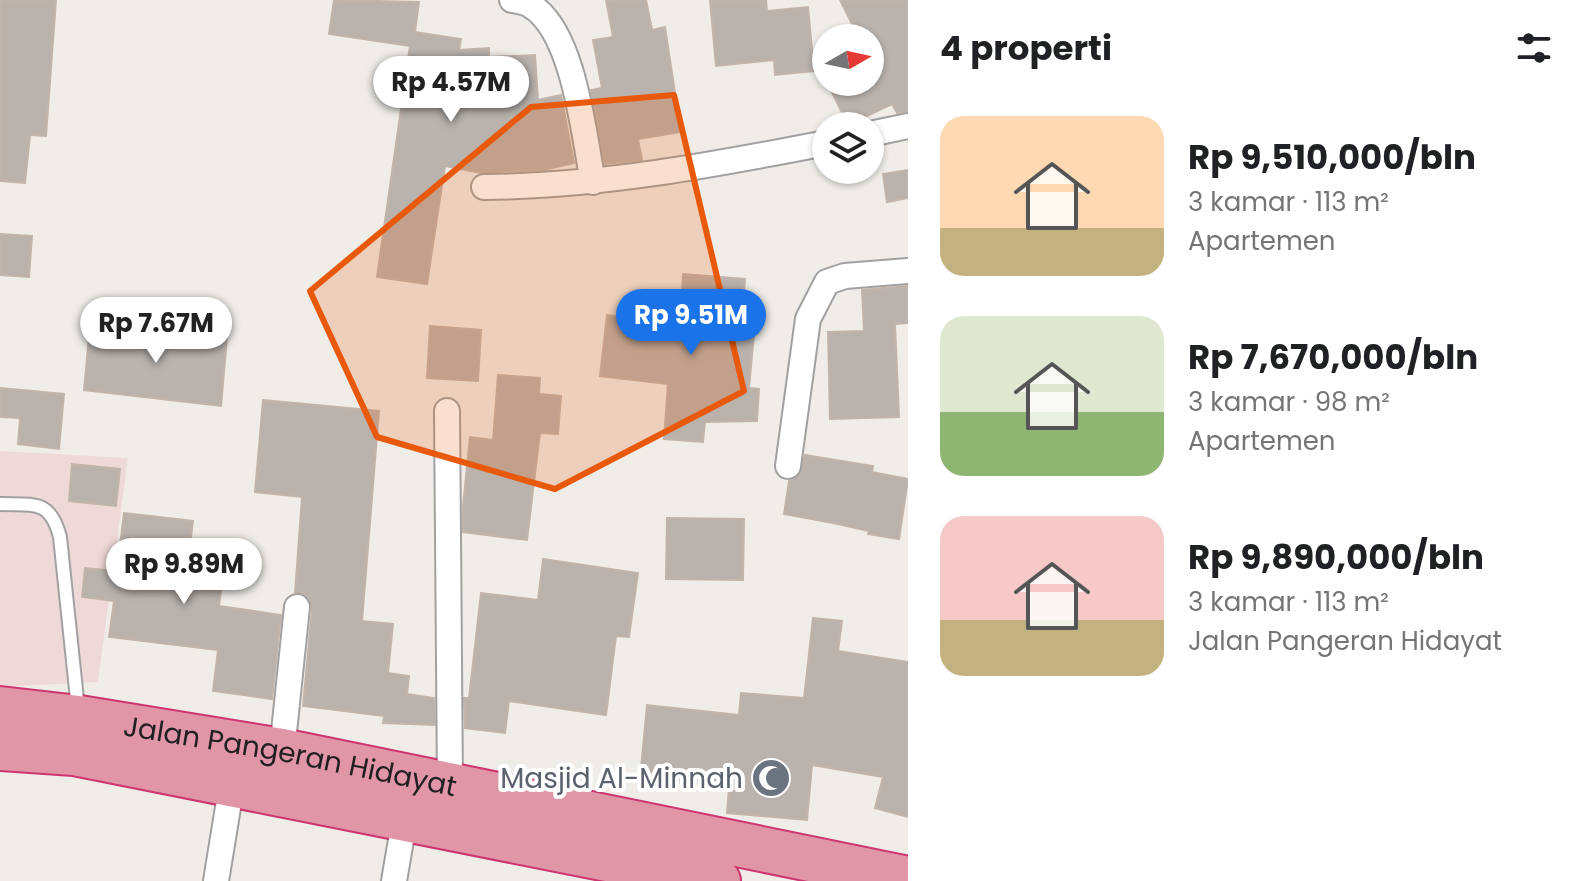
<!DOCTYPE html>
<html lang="id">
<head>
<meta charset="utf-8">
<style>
	:root { --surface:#fff; --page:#f6f6f6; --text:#202124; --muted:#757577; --accent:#1a73e8 }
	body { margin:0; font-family:Poppins,sans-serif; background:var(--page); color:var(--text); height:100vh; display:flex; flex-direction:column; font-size:30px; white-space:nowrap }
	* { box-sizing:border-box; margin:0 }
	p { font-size:26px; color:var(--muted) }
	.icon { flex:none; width:44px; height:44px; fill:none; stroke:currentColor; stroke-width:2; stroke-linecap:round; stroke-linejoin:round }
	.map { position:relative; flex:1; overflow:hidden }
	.side { display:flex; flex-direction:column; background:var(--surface); width:680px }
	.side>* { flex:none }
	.needle { width:52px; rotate:81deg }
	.fabs { position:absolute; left:812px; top:24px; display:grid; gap:16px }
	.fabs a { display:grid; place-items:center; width:72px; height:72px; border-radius:50%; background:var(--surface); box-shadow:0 2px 6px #0004; font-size:40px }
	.price { position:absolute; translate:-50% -68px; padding:0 18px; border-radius:28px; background:#fff; color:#222; font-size:26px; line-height:52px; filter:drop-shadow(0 2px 4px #0008) }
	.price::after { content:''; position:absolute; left:50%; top:48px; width:24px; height:18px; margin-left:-12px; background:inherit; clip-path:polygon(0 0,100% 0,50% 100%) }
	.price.active { background:var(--accent); color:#fff }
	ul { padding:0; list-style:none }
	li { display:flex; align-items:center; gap:24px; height:200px; padding:0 32px }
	li span { display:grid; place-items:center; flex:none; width:224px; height:160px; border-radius:24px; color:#555 }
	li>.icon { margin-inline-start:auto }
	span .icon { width:96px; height:96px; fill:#fffc; stroke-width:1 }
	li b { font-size:34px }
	h2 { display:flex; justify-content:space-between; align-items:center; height:96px; padding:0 32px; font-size:34px }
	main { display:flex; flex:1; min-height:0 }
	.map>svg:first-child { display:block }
</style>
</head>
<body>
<main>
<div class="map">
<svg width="908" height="881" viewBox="0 0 908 881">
	<rect width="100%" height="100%" fill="#f0ede8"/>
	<path fill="#efd9d8" d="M 0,451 L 128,458 L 98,682 L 0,687 Z"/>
	<g fill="#b9b2ad" stroke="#c1b4ab" stroke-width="2">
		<path d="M 0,0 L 56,0 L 46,136 L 30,135 L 25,183 L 0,181 Z"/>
		<path d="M 334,0 L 419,2 L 415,32 L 461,39 L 459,50 L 489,48 L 489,57 L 535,55 L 538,100 L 561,95 L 574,163 L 544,170 L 481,173 L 445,166 L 427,284 L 377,277 L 410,46 L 329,34 Z"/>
		<path d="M 606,0 L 646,0 L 652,30 L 665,27 L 681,132 L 638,139 L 642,160 L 605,164 L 591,90 L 602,88 L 593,40 L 613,37 Z"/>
		<path d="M 710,0 L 766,0 L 767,11 L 808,7 L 814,71 L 775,75 L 774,60 L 716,66 Z"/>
		<path d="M 840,0 L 908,0 L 908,111 L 897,113 L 892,104 L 848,125 L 827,82 L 870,82 L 870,38 L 859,38 Z"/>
		<path d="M 908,170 L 908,198 L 887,202 L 883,174 Z"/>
		<path d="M 0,234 L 32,236 L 29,277 L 0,275 Z"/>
		<path d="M 683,274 L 745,279 L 741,333 L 754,334 L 749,388 L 759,389 L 757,421 L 705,422 L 703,442 L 664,439 L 668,384 L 600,376 L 607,315 L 680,324 Z"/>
		<path d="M 908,286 L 908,323 L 895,324 L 899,417 L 830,419 L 828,332 L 864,331 L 862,290 Z"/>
		<path d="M 90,325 L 227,338 L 221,406 L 84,390 Z"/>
		<path d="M 430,326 L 481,330 L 478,381 L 427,378 Z"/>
		<path d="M 498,375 L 540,378 L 539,394 L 561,396 L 558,434 L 540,433 L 527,540 L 463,532 L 463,506 L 470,437 L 493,440 Z"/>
		<path d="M 0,388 L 64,394 L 59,449 L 18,444 L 20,418 L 0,417 Z"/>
		<path d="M 263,400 L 379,411 L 362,621 L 393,624 L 388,673 L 409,676 L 407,694 L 434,698 L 435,725 L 383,723 L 384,716 L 303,706 L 312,609 L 306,595 L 295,593 L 302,497 L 255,492 Z"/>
		<path d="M 805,455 L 873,466 L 872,472 L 908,479 L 899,539 L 868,534 L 869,531 L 833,523 L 784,514 L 789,481 L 800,474 Z"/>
		<path d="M 72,464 L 120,469 L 116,506 L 69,501 Z"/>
		<path d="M 124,513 L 193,521 L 187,570 L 223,574 L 219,606 L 281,615 L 272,699 L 213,691 L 218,650 L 109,637 L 114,601 L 82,597 L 85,568 L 117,571 Z"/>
		<path d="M 667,518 L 744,519 L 743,580 L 666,579 Z"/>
		<path d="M 543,559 L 638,573 L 629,637 L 616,636 L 606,715 L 509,701 L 505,733 L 465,728 L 464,698 L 469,698 L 481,593 L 538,600 Z"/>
		<path d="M 813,618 L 842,621 L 838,651 L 908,662 L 908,817 L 875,808 L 883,777 L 812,765 L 807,820 L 727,813 L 729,788 L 640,779 L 647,705 L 739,715 L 741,693 L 804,698 Z"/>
	</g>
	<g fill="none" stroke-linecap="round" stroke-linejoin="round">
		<g stroke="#a1a1a1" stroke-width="16">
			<path id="lane" d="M 0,504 C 34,505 50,499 60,537 L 78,709"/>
		</g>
		<g stroke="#a1a1a1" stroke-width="28">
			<g id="street">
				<path d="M 512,0 C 518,1 525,2 530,5 C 574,30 584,136 593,182"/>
				<path d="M 870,134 L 908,126"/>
				<path d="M 484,187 C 600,186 713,165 826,143"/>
				<path d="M 447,411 L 450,786"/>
				<path d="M 788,466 L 808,319 L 827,282 L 845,276 L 908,271"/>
				<path d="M 282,751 L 297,607"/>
				<path d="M 216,881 L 232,783"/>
				<path d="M 394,881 L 405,817"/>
			</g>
		</g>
		<g stroke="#cd356e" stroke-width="48">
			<g id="highway">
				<path id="s1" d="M 0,709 L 79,718 L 282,751 L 908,879"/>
				<path d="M 0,748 L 74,753 L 718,881"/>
			</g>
		</g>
		<use href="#lane" stroke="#fff" stroke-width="12"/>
		<use href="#street" stroke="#fff" stroke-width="24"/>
		<use href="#highway" stroke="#e096a6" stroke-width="44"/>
	</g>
	<path fill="#e8590c" fill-opacity="0.2" stroke="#e8590c" stroke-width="6" stroke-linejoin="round" d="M 674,95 L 744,391 L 555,489 L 377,437 L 310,291 L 531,107 Z"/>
	<defs>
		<g id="mosque-disc" transform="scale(2)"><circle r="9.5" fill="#6b7280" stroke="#fff"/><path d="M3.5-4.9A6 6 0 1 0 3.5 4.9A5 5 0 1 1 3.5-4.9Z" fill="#fff"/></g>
	</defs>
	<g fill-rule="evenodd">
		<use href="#mosque-disc" x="771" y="778"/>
	</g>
	<g text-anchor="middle" stroke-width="8" stroke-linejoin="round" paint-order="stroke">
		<g font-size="28" fill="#202020" stroke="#fff">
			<text dy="10" stroke="none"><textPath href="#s1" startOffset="294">Jalan Pangeran Hidayat</textPath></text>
		</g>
		<g font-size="28" fill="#5b616d" stroke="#fff" text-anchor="end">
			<text x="743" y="788">Masjid Al-Minnah</text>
		</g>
	</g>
</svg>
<div class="fabs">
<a><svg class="needle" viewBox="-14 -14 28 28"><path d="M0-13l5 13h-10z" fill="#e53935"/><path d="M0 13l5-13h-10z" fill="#757577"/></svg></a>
<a><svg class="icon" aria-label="layers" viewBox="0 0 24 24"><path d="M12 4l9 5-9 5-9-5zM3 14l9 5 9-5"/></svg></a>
</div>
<b class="price" style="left:451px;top:124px">Rp 4.57M</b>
<b class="price active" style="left:691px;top:357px">Rp 9.51M</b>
<b class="price" style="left:156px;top:365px">Rp 7.67M</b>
<b class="price" style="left:184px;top:606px">Rp 9.89M</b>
</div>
<section class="side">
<h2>4 properti<svg class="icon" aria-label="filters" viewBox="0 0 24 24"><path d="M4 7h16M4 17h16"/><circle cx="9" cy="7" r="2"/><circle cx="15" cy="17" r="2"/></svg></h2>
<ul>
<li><span style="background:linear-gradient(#ffd9b3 70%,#c2b280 0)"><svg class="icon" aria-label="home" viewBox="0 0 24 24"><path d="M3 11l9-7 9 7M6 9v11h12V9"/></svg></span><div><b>Rp 9,510,000/bln</b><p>3 kamar · 113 m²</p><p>Apartemen</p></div></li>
<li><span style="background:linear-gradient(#dfe7d0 60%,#8fb573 0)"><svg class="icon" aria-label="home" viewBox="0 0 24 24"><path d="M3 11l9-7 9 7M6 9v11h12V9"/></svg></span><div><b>Rp 7,670,000/bln</b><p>3 kamar · 98 m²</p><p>Apartemen</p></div></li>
<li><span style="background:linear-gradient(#f6c9c9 65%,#c2b280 0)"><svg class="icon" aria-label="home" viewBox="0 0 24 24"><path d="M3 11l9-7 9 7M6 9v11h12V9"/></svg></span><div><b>Rp 9,890,000/bln</b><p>3 kamar · 113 m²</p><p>Jalan Pangeran Hidayat</p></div></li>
</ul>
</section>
</main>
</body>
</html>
